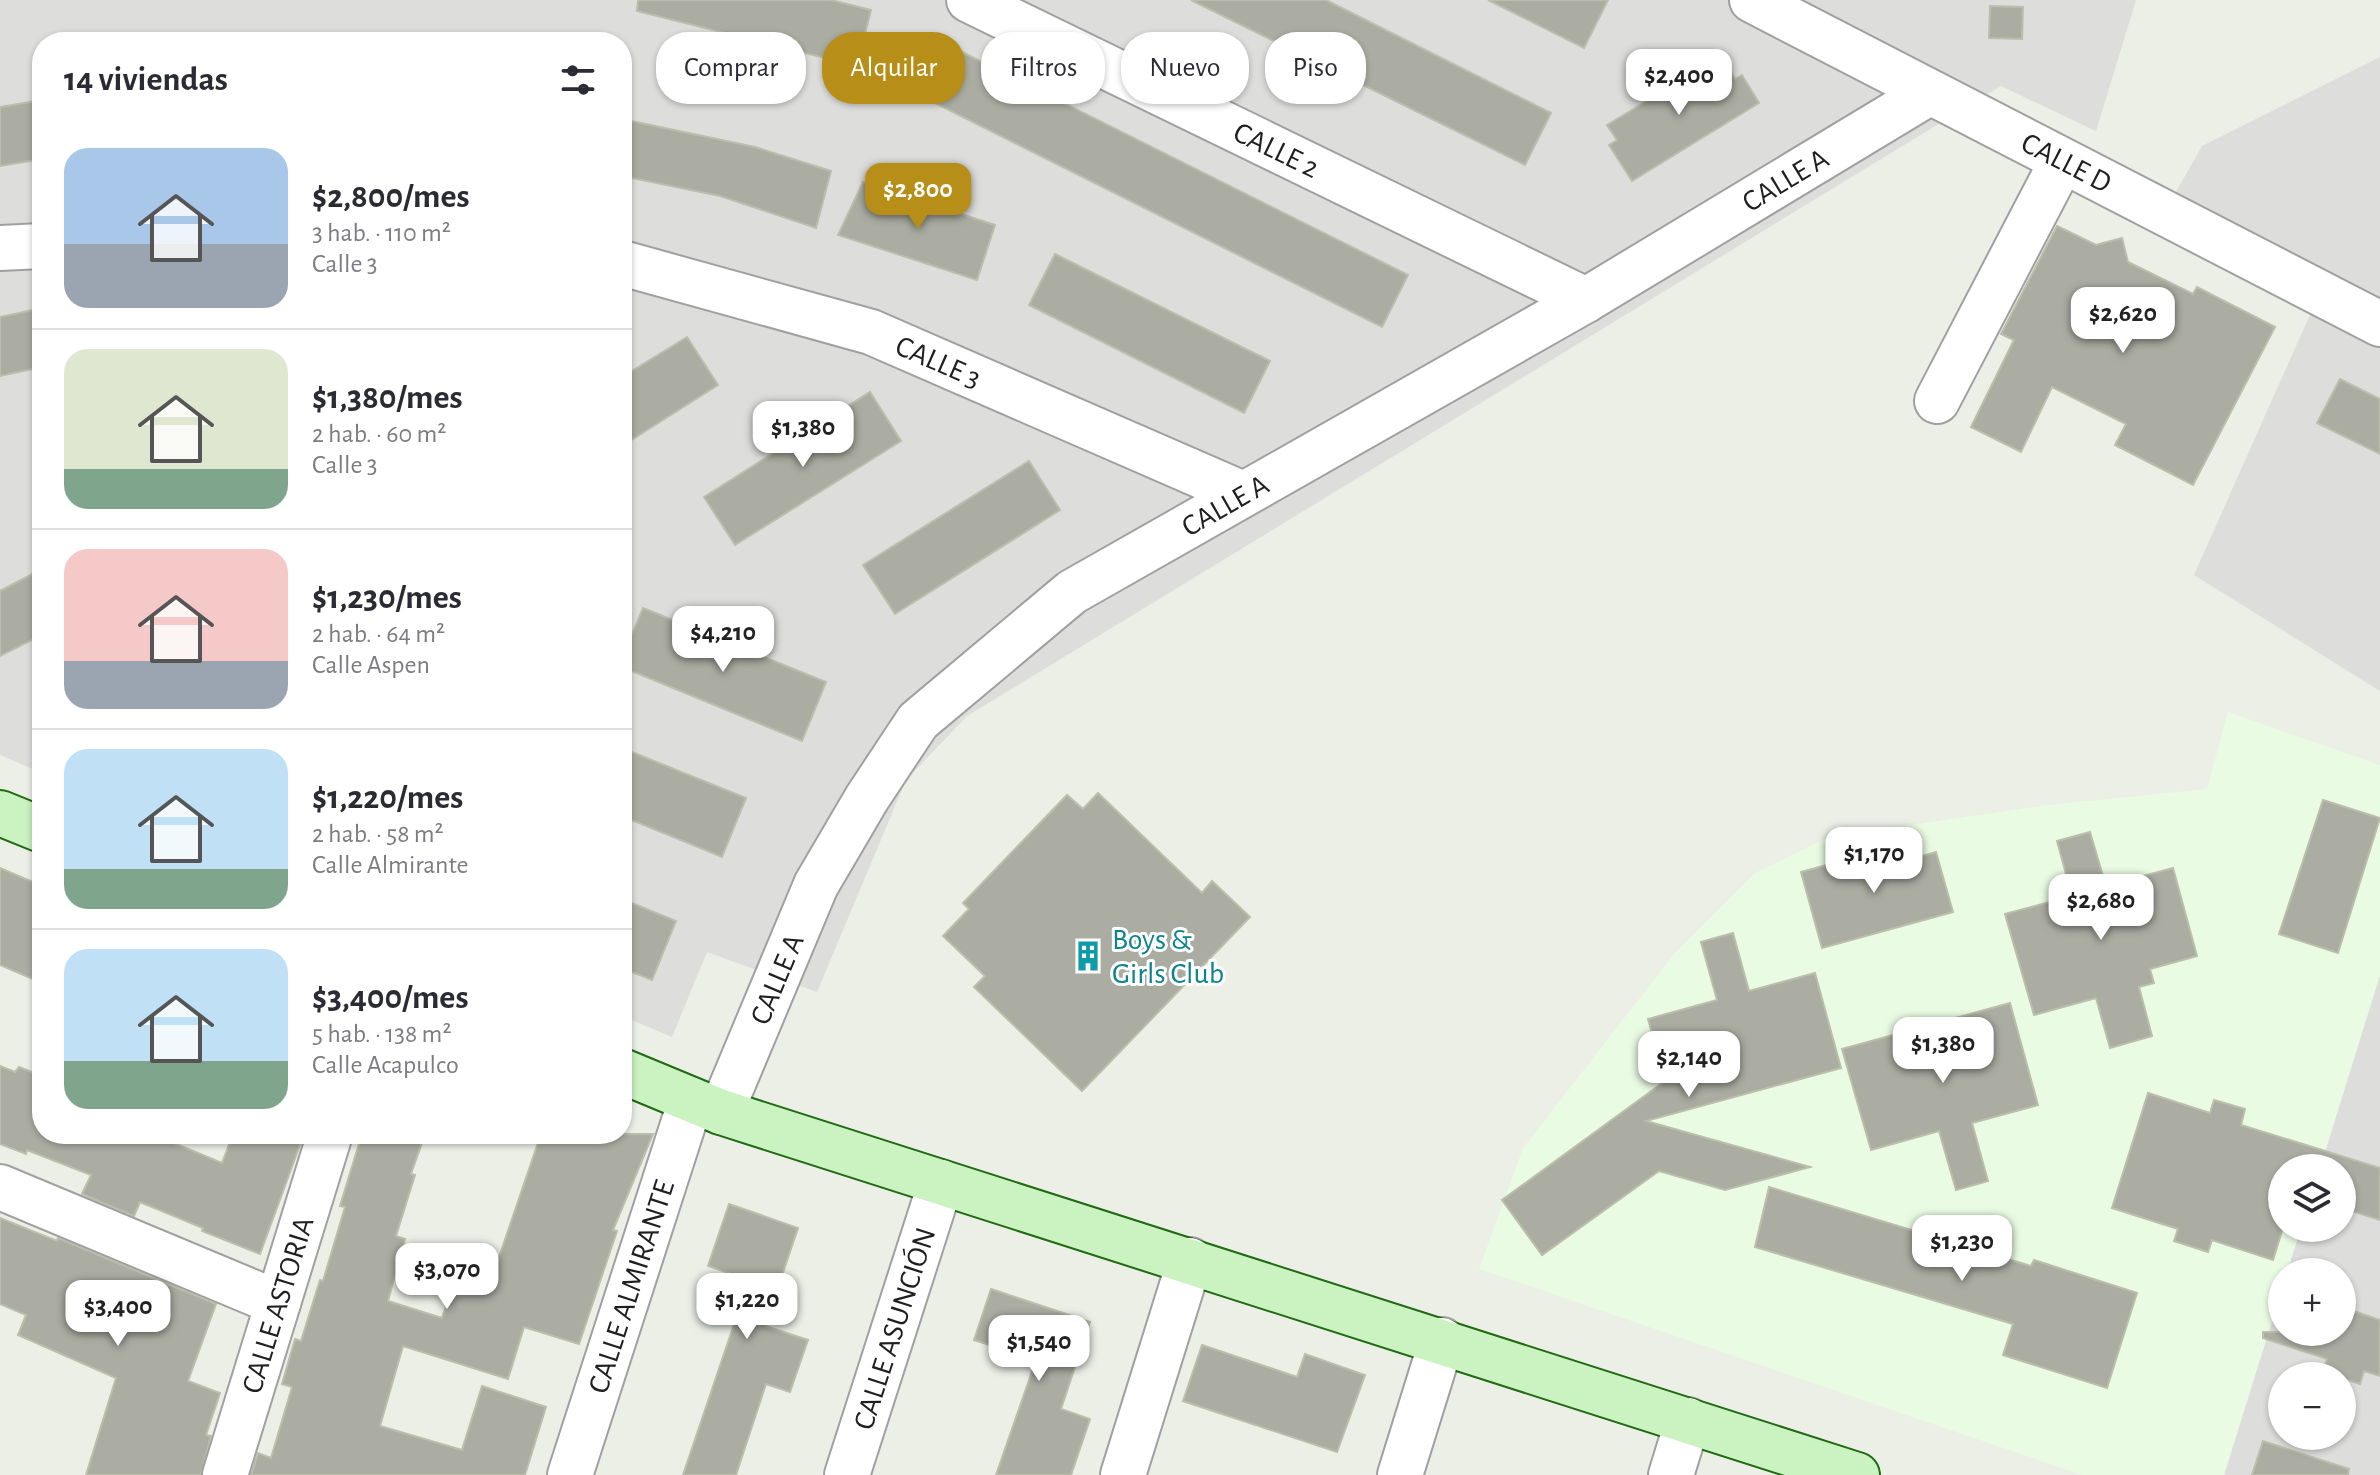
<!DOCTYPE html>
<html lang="es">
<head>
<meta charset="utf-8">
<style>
	:root { --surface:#fff; --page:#f7f7f7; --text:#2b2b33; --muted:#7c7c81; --line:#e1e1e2; --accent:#b68e18 }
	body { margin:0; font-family:"Alegreya Sans",sans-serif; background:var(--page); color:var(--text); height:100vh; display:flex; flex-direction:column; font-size:30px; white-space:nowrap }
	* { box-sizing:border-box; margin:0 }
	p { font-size:26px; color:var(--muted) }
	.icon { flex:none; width:44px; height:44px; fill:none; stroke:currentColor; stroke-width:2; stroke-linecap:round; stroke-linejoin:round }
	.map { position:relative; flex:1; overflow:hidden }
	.details { position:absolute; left:32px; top:32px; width:600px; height:1112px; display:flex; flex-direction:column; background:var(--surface); border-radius:32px; box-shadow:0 2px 6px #0004 }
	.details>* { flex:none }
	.guide { position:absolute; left:656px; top:32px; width:760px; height:72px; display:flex; gap:16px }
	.controls { position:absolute; left:2268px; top:1154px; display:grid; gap:16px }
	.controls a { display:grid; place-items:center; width:88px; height:88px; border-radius:50%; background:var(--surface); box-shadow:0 2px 6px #0004; font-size:40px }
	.price { position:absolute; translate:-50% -68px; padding:0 18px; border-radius:16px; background:#fff; color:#222; font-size:26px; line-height:52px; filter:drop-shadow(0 2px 4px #0008) }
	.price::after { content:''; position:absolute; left:50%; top:48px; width:24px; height:18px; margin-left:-12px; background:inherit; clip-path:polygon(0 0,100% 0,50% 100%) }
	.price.selected { background:var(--accent); color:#fff }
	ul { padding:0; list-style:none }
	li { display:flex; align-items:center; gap:24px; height:200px; padding:0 32px }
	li+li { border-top:2px solid var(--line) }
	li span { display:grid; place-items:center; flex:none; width:224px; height:160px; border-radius:24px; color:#555 }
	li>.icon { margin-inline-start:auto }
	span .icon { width:96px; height:96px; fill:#fffc; stroke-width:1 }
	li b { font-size:34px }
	h2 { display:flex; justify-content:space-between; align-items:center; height:96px; padding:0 32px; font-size:34px }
	.pill { padding:0 28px; border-radius:32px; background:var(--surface); box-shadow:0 2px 6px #0004; font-size:28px; line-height:72px }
	.pill.selected { background:var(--accent); color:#fff }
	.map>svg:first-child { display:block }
</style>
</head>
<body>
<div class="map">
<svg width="2380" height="1475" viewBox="0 0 2380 1475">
	<rect width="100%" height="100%" fill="#ebefe6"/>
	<g fill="#dddddc" fill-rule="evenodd">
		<path d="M 0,0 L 2136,0 L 2096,131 L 2001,86 L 967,716 L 906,780 L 817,992 L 707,952 L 672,1037 L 622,1016 L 622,42 L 42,42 L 42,773 L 0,755 Z"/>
		<path d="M 2380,57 L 2380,691 L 2194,575 L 2313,308 L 2155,229 L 2202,146 Z"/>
		<path d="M 2380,975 L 2380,1475 L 2224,1475 L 2282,1289 L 2282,1332 L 2342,1332 L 2342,1272 L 2287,1272 L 2301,1228 L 2342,1228 L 2342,1168 L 2320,1168 ZM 2282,1376 L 2342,1376 L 2342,1436 L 2282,1436 Z"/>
	</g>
	<path fill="#e9fbe3" d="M 2228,712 L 2380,765 L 2380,975 L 2320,1168 L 2282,1168 L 2282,1228 L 2301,1228 L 2287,1272 L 2282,1272 L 2282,1289 L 2224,1475 L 2082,1475 L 1479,1269 L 1523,1148 L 1674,954 L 1755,873 L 1828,837 L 2048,805 L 2207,789 Z"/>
	<g fill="#abada2" stroke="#bbbeaa" stroke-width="2">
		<path d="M 638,0 L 831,0 L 871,10 L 857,66 L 637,11 Z"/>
		<path d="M 1191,0 L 1326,0 L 1551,113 L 1525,165 Z"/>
		<path d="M 1488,0 L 1608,0 L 1584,48 Z"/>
		<path d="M 1990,6 L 2023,7 L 2022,39 L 1989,38 Z"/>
		<path d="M 934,38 L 1408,275 L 1382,327 L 909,90 Z"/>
		<path d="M 1721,56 L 1735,79 L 1742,75 L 1759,103 L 1632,181 L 1609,145 L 1617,140 L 1607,125 Z"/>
		<path d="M 42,100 L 42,159 L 0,166 L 0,107 Z"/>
		<path d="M 622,119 L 755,147 L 831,171 L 816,228 L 720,196 L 622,176 Z"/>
		<path d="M 863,182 L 995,225 L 977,280 L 838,235 Z"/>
		<path d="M 2057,226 L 2096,245 L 2122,238 L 2128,262 L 2193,294 L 2197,287 L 2275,327 L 2193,485 L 2115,445 L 2126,424 L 2052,387 L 2021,452 L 1971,427 L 2014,340 L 2001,334 Z"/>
		<path d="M 1055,254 L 1270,361 L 1244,413 L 1029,305 Z"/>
		<path d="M 42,308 L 42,367 L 0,376 L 0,317 Z"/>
		<path d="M 687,337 L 718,385 L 622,446 L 622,377 Z"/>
		<path d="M 2340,379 L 2380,399 L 2380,454 L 2317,423 Z"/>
		<path d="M 870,392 L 901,441 L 735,545 L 704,497 Z"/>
		<path d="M 1029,461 L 1060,510 L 895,614 L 863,565 Z"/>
		<path d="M 42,569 L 42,635 L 0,656 L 0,591 Z"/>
		<path d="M 643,608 L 826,682 L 802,741 L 622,667 L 622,658 Z"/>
		<path d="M 622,748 L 746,798 L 722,857 L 622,816 Z"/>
		<path d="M 1098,793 L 1202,893 L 1212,881 L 1250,917 L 1082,1091 L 974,987 L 985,976 L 943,936 L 969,909 L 963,903 L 1067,795 L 1083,809 Z"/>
		<path d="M 2323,800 L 2380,818 L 2338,953 L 2279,934 Z"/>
		<path d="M 2090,832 L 2106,886 L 2173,868 L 2197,956 L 2150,969 L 2154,983 L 2139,987 L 2152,1036 L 2110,1048 L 2096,998 L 2034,1015 L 2005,914 L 2072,896 L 2057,841 Z"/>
		<path d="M 1893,847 L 1897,863 L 1936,852 L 1953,912 L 1822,948 L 1801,872 Z"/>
		<path d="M 0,868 L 42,886 L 42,983 L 0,965 Z"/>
		<path d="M 622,899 L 676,921 L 652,980 L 622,968 Z"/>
		<path d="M 1733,933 L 1749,991 L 1815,973 L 1841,1068 L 1646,1121 L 1810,1167 L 1725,1190 L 1659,1171 L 1542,1255 L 1502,1200 L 1665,1081 L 1648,1019 L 1717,1000 L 1701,942 Z"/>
		<path d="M 2010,1003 L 2038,1105 L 1972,1123 L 1988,1181 L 1956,1190 L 1939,1131 L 1871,1150 L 1842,1049 Z"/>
		<path d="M 0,1066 L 15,1072 L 19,1067 L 42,1076 L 42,1134 L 152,1134 L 222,1163 L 233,1134 L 304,1134 L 260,1254 L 202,1231 L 203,1228 L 140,1202 L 134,1216 L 82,1194 L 91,1175 L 27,1150 L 26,1154 L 0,1144 Z"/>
		<path d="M 2148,1093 L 2210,1113 L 2214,1100 L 2245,1109 L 2241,1125 L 2380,1168 L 2380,1220 L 2342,1208 L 2342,1168 L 2282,1168 L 2282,1231 L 2273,1260 L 2212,1240 L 2208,1252 L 2174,1241 L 2178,1229 L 2112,1208 Z"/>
		<path d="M 362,1134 L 425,1134 L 411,1174 L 415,1175 L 396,1236 L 405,1239 L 388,1301 L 442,1318 L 462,1255 L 496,1266 L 541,1134 L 653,1134 L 613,1230 L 617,1231 L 579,1344 L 524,1327 L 508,1379 L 403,1346 L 380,1426 L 462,1450 L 482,1386 L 546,1407 L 525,1475 L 251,1475 L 258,1453 L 271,1458 L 292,1387 L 282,1384 L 295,1339 L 301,1341 L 320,1280 L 323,1281 L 345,1207 L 340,1206 Z"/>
		<path d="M 1769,1187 L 2031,1266 L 2034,1260 L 2137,1293 L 2107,1388 L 2003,1355 L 2013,1324 L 1755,1247 Z"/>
		<path d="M 729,1204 L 798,1228 L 765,1326 L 808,1340 L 790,1392 L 766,1384 L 736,1475 L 683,1475 L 749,1280 L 708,1266 Z"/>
		<path d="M 0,1218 L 57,1241 L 58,1238 L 216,1304 L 188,1381 L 220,1393 L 206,1435 L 211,1436 L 201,1475 L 86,1475 L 116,1378 L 18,1335 L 26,1315 L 0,1304 Z"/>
		<path d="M 991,1289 L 1090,1322 L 1061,1409 L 1090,1419 L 1071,1475 L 996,1475 L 1036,1360 L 974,1340 Z"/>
		<path d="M 2348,1309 L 2380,1320 L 2380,1376 L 2364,1371 L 2360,1384 L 2323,1372 L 2327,1359 L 2263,1338 L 2263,1332 L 2342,1332 Z"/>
		<path d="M 1202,1345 L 1297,1377 L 1305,1354 L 1365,1375 L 1337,1452 L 1183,1401 Z"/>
		<path d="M 2263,1441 L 2349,1469 L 2348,1475 L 2252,1475 Z"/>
	</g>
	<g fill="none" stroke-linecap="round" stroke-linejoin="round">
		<g stroke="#a0a0a0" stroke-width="48">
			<g id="street">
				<path id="s1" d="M 969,0 L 1586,300"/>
				<path id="s2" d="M 1752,0 L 2380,324"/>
				<path d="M 0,248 L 42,246"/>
				<path id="s3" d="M 622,263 L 871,332 L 1243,494"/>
				<path d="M 1937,401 L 2062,161"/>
				<path id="s4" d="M 721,1112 L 816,885 L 867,798 L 918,721 L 1072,592 L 1586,300 L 1929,93"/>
				<path d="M 0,1187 L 278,1303"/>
				<path id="s5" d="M 225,1475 L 330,1134"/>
				<path id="s6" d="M 570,1475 L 691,1100"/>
				<path id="s7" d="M 847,1475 L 941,1182"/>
				<path d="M 1123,1475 L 1190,1260"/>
				<path d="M 1400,1475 L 1442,1340"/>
				<path d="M 1671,1475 L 1688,1420"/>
			</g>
		</g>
		<g stroke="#1f6a12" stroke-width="48">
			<g id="secondary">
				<path d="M 0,813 L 42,830"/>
				<path d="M 622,1071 L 721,1112 L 1857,1475"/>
			</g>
		</g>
		<use href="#street" stroke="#fff" stroke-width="44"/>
		<use href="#secondary" stroke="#cbf2c1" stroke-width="44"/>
	</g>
	<defs>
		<g id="building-bare" transform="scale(2.4)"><path d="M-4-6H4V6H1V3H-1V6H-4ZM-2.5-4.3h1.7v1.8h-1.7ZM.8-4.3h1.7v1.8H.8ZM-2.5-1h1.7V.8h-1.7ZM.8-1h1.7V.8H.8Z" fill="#0f9aa8" stroke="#fff" stroke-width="2.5" paint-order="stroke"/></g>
	</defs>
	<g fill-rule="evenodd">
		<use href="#building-bare" x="1088" y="956"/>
	</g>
	<g text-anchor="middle" stroke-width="6" stroke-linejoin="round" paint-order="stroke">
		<g font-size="30" fill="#1f1f1f" stroke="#fff">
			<text dy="10" stroke="none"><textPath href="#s1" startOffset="342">CALLE 2</textPath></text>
			<text dy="10" stroke="none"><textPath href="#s2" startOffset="354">CALLE D</textPath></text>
			<text dy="10" stroke="none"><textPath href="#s4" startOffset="1464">CALLE A</textPath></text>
			<text dy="10" stroke="none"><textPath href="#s3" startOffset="332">CALLE 3</textPath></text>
			<text dy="10" stroke="none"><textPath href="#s4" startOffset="816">CALLE A</textPath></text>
			<text dy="10" stroke="none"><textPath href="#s4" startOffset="144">CALLE A</textPath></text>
			<text dy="10" stroke="none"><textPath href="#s6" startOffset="198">CALLE ALMIRANTE</textPath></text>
			<text dy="10" stroke="none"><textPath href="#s5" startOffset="178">CALLE ASTORIA</textPath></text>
			<text dy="10" stroke="none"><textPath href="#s7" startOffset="154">CALLE ASUNCIÓN</textPath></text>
		</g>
		<g font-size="30" fill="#0d838f" stroke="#fff" text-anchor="start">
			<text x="1112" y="949">Boys &amp;<tspan x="1112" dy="34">Girls Club</tspan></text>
		</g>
	</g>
</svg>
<div class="controls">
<a><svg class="icon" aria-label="layers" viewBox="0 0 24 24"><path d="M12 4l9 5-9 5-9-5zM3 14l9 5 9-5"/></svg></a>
<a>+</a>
<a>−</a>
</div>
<b class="price" style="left:1679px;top:117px">$2,400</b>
<b class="price selected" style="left:918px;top:231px">$2,800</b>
<b class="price" style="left:2123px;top:355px">$2,620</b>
<b class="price" style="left:803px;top:469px">$1,380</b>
<b class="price" style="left:723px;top:674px">$4,210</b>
<b class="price" style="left:1874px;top:895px">$1,170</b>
<b class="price" style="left:2101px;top:942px">$2,680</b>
<b class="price" style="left:1943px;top:1085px">$1,380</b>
<b class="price" style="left:1689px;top:1099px">$2,140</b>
<b class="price" style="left:1962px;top:1283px">$1,230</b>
<b class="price" style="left:447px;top:1311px">$3,070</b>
<b class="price" style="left:747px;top:1341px">$1,220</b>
<b class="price" style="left:118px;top:1348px">$3,400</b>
<b class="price" style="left:1039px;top:1383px">$1,540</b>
<div class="guide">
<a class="pill">Comprar</a>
<a class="pill selected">Alquilar</a>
<a class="pill">Filtros</a>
<a class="pill">Nuevo</a>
<a class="pill">Piso</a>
</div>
<section class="details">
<h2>14 viviendas<svg class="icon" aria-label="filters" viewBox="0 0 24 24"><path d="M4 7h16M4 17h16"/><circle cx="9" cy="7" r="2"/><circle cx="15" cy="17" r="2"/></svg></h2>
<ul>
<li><span style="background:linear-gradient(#a9c7e8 60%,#9aa5b1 0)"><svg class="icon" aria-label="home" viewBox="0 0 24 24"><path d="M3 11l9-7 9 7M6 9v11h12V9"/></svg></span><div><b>$2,800/mes</b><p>3 hab. · 110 m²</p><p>Calle 3</p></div></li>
<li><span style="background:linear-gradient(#dfe7d0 75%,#7fa58c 0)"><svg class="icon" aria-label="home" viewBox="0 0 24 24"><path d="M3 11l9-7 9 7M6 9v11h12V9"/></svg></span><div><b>$1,380/mes</b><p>2 hab. · 60 m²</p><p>Calle 3</p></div></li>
<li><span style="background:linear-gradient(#f6c9c9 70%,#9aa5b1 0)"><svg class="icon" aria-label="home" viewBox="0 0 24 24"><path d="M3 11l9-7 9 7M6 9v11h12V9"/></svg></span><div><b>$1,230/mes</b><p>2 hab. · 64 m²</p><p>Calle Aspen</p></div></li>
<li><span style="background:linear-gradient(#bfe0f5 75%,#7fa58c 0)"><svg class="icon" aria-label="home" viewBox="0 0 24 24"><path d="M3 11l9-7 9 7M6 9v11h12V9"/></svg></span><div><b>$1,220/mes</b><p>2 hab. · 58 m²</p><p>Calle Almirante</p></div></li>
<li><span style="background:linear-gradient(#bfe0f5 70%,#7fa58c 0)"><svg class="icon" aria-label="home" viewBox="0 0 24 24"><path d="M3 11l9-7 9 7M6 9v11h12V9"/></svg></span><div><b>$3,400/mes</b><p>5 hab. · 138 m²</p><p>Calle Acapulco</p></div></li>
</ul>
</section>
</div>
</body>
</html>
